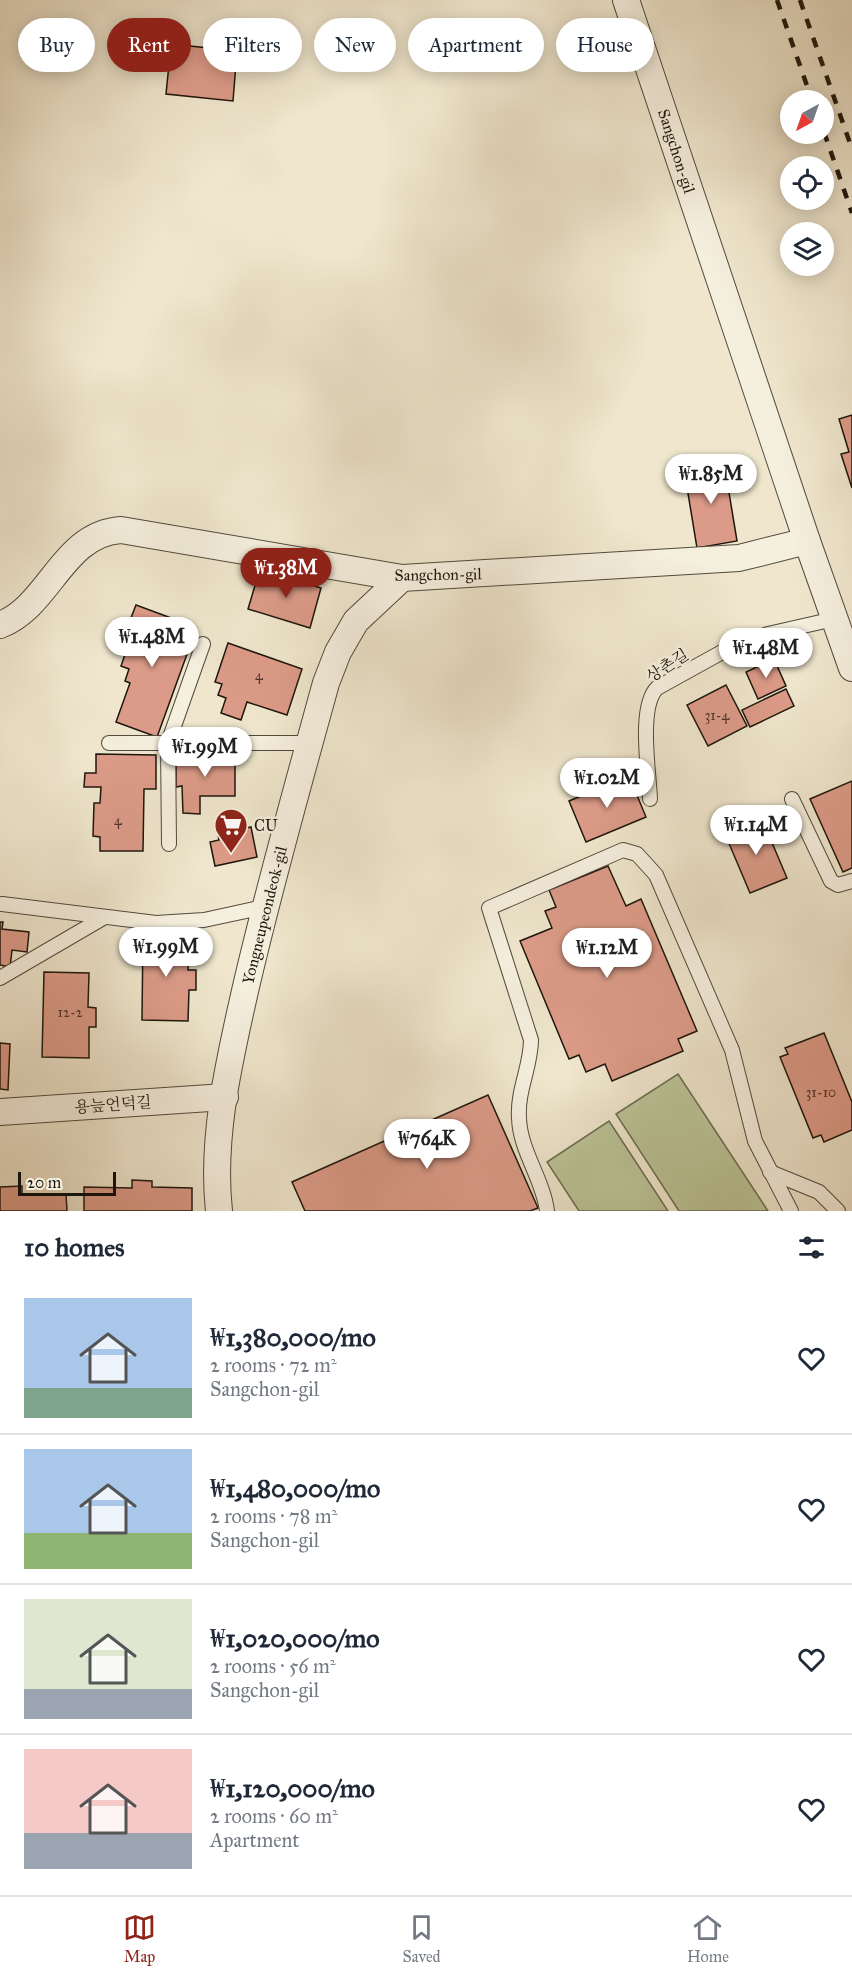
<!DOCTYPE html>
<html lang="en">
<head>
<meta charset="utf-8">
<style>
	:root { --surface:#fff; --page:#f6f6f7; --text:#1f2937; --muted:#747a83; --line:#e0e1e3; --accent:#8f2418 }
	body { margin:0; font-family:"IM FELL Great Primer","Noto Serif KR",serif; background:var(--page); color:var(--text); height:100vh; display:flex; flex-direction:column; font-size:22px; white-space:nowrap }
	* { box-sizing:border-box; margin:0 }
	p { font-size:20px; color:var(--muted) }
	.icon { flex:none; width:33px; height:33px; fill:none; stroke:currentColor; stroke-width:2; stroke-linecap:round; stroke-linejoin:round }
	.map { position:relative; height:1211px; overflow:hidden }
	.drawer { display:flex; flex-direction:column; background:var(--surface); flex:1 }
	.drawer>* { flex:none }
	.top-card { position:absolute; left:18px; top:18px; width:816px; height:54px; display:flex; gap:12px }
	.needle { width:39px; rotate:220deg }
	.controls { position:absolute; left:780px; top:90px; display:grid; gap:12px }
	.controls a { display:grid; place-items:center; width:54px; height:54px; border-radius:50%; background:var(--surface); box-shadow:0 3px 15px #0003; font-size:30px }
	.scale { position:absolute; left:18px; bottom:15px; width:98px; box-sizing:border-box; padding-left:6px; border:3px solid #1e160c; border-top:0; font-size:16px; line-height:21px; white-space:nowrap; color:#1e160c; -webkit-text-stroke:4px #f5efde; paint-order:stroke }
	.price { position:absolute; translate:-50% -51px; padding:0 14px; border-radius:21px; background:#fff; color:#222; font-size:20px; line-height:39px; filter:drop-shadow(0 2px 3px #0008) }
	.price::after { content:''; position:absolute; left:50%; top:36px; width:18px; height:14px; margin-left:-9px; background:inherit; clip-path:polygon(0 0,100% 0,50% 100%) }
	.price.on { background:var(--accent); color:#fff }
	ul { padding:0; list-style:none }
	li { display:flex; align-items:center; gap:18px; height:150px; padding:0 24px }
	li+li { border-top:2px solid var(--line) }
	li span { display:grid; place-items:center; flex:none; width:168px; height:120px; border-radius:0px; color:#555 }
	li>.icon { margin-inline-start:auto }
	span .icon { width:72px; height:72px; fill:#fffc; stroke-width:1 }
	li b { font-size:26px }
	h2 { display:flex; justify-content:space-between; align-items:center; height:72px; padding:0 24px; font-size:26px }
	.chip { padding:0 21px; border-radius:27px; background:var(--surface); box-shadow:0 3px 15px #0003; font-size:21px; line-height:54px }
	.chip.on { background:var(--accent); color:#fff }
	.dock { display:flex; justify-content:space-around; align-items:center; height:84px; border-top:2px solid var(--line); background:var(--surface); font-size:16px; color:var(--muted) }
	.dock a { display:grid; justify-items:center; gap:3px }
	.dock .on { color:var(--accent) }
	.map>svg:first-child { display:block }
</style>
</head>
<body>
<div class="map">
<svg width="852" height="1211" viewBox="0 0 852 1211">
	<rect width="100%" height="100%" fill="#efe6cd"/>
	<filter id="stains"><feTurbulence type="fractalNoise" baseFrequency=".00333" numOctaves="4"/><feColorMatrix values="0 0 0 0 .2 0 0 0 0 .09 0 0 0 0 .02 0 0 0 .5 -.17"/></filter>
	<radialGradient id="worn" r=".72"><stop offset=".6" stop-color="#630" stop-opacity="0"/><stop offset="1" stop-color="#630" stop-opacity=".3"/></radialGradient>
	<g fill="#bbc497" stroke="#6c6d52" stroke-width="1.5">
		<path d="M 678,1074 L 768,1211 L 679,1211 L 616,1114 Z"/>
		<path d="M 609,1121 L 668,1211 L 579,1211 L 547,1162 Z"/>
	</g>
	<g fill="#dc9b88" stroke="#1e160c" stroke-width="1.5">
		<path d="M 171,44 L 237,51 L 233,101 L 166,94 Z"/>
		<path d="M 852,415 L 852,488 L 841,454 L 849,452 L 839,419 Z"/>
		<path d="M 724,462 L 737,541 L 697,548 L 684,469 Z"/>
		<path d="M 299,571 L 310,575 L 308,584 L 321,588 L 310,628 L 248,609 L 259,572 L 295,583 Z"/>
		<path d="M 136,605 L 190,625 L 187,632 L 194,635 L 157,737 L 116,722 L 130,683 L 125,681 L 129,669 L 121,666 L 129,643 L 122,641 Z"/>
		<path d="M 228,643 L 302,669 L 287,715 L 247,702 L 241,720 L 221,713 L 226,698 L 218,695 L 222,684 L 215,682 Z"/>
		<path d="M 774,659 L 786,686 L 758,699 L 746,672 Z"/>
		<path d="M 726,685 L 747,726 L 708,746 L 687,705 Z"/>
		<path d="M 786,689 L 794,706 L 750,727 L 742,710 Z"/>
		<path d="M 96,754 L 156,755 L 156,789 L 144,789 L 143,851 L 100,851 L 100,837 L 93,836 L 94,803 L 100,803 L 101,787 L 84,787 L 85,773 L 96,773 Z"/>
		<path d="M 176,754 L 235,754 L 235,796 L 200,796 L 200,814 L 183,813 L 182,786 L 176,787 Z"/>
		<path d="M 629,776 L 646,817 L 586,842 L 569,801 Z"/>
		<path d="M 852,781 L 852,868 L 843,872 L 810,799 Z"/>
		<path d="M 762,819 L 787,878 L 750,893 L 725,834 Z"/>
		<path d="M 251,827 L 257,857 L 215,866 L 210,842 L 219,840 L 218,834 Z"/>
		<path d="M 608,866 L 626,906 L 641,899 L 697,1031 L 678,1039 L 683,1051 L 612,1081 L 605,1064 L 586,1072 L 579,1055 L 569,1059 L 520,941 L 552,928 L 545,911 L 556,907 L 549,890 Z"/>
		<path d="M 0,922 L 3,922 L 2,929 L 29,932 L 27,952 L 12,950 L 10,967 L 0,965 Z"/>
		<path d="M 143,934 L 189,935 L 188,970 L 196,970 L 196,990 L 189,990 L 188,1021 L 142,1020 Z"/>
		<path d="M 44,972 L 89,973 L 88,1007 L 96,1008 L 96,1027 L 89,1027 L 89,1058 L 42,1057 Z"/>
		<path d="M 824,1033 L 852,1102 L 852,1130 L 824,1142 L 821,1135 L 813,1138 L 780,1057 L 788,1054 L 785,1048 Z"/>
		<path d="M 0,1043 L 10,1044 L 8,1090 L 0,1089 Z"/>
		<path d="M 488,1095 L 538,1208 L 530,1211 L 305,1211 L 292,1182 Z"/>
		<path d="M 132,1180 L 152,1181 L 152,1187 L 192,1188 L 192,1211 L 84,1211 L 84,1187 L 132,1188 Z"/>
		<path d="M 22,1186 L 22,1195 L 66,1194 L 67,1211 L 0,1211 L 0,1187 Z"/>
	</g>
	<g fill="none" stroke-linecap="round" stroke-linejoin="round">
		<g stroke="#524a3c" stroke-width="16">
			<g id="lane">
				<path d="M 109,743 L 310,743"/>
				<path d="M 650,799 C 649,772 638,707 657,688 L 733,646 L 768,634 L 834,619"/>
				<path d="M 792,799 L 831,881 L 838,885 L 852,881"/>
				<path d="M 169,844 L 168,743 L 203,644"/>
				<path d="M 2,904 L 156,923 L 204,920 L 264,907"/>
				<path d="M 0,978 L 103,918"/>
				<path d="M 770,1172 L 819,1192 L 838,1211"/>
				<path d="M 547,1211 C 543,1179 520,1151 519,1118 C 517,1091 531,1066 531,1040 L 489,908 L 623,850 L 637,854 L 656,875 L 732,1050 L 755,1141 L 791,1211"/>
			</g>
		</g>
		<g stroke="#524a3c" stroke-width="28">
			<g id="street">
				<path d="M 626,0 L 807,541 L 852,668"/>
				<path d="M 0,625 C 50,606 62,534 121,530 L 402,578 L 739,558 L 807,541"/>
				<path d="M 0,1112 L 225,1097"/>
				<path d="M 219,1211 C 211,1138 229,1062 245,991 C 269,887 298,785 326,683 L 338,652 L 356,621 L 402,578"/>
			</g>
		</g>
		<use href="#lane" stroke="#f5efde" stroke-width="14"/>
		<use href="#street" stroke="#f5efde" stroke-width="26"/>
		<g stroke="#1e160c" stroke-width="4.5" stroke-dasharray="10 10" stroke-linecap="butt">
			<path d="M 777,0 L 812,100"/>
			<path d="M 800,0 L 852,149"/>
			<path d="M 824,132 L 852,213"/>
		</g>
	</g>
	<defs>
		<g id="supermarket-pin" transform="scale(1.725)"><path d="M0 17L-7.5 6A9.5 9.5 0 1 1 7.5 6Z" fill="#8f2418" stroke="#f5efde"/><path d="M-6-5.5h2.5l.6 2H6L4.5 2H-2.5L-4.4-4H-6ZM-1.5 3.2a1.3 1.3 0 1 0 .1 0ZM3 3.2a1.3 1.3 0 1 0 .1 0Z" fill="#fff"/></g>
	</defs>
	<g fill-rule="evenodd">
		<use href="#supermarket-pin" x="231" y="825"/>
	</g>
	<g text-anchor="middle" stroke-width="5" stroke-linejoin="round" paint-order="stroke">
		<g font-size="14" fill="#4e372b">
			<text x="259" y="680">4</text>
			<text x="717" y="720">31-4</text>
			<text x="118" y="825">4</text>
			<text x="70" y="1017">12-2</text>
			<text x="821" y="1097">31-10</text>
		</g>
		<g font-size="16" fill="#1e160c" stroke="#f5efde">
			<text transform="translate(677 151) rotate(72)" y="6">Sangchon-gil</text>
			<text transform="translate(438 574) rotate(-1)" y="6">Sangchon-gil</text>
			<text transform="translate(667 665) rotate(-33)" y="6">상촌길</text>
			<text transform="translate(264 915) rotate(-76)" y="6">Yongneupeondeok-gil</text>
			<text transform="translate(113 1104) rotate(-4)" y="6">용늪언덕길</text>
		</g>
		<g font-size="16" fill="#1e160c" stroke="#f5efde" text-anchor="start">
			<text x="254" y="831">CU</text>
		</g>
	</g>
	<rect width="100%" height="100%" filter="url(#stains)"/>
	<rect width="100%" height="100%" fill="url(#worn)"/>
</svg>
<div class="controls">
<a><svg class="needle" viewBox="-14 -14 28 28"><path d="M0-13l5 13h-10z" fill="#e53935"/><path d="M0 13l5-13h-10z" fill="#747a83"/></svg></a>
<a><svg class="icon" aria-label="locate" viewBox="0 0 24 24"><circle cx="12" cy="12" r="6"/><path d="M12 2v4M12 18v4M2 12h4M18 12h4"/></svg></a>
<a><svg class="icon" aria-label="layers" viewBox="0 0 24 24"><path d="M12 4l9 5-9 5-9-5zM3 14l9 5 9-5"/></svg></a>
</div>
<div class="scale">20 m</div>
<b class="price" style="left:711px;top:505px">₩1.85M</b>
<b class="price on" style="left:286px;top:599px">₩1.38M</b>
<b class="price" style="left:152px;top:668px">₩1.48M</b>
<b class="price" style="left:766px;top:679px">₩1.48M</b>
<b class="price" style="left:205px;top:778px">₩1.99M</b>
<b class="price" style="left:607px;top:809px">₩1.02M</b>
<b class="price" style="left:756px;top:856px">₩1.14M</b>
<b class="price" style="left:166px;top:978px">₩1.99M</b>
<b class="price" style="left:607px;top:979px">₩1.12M</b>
<b class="price" style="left:427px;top:1170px">₩764K</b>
<div class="top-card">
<a class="chip">Buy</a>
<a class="chip on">Rent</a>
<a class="chip">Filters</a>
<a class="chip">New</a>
<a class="chip">Apartment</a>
<a class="chip">House</a>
</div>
</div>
<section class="drawer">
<h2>10 homes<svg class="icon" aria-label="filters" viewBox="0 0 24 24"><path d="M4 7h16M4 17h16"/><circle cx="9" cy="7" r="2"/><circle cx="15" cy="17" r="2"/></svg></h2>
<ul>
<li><span style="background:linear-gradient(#a9c7e8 75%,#7fa58c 0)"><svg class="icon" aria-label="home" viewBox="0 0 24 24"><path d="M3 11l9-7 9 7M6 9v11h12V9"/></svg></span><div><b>₩1,380,000/mo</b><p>2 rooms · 72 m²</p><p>Sangchon-gil</p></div><svg class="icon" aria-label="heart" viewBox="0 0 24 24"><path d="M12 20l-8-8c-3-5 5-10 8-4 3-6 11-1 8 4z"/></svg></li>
<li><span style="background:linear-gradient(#a9c7e8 70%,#8fb573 0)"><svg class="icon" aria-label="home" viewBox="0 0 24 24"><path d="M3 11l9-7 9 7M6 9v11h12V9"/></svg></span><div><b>₩1,480,000/mo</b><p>2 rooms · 78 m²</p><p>Sangchon-gil</p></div><svg class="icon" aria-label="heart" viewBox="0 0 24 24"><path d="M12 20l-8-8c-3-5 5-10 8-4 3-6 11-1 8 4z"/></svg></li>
<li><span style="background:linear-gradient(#dfe7d0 75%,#9aa5b1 0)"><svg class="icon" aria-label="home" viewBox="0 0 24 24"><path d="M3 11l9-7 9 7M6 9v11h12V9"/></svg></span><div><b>₩1,020,000/mo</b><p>2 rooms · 56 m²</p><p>Sangchon-gil</p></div><svg class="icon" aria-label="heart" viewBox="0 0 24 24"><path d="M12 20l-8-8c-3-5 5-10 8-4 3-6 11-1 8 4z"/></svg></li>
<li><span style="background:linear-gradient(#f6c9c9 70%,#9aa5b1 0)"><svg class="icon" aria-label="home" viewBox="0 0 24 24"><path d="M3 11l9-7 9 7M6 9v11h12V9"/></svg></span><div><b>₩1,120,000/mo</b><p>2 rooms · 60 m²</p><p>Apartment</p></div><svg class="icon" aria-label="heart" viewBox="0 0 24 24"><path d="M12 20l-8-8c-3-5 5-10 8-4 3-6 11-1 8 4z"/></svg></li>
</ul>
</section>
<nav class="dock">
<a class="on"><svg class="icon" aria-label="map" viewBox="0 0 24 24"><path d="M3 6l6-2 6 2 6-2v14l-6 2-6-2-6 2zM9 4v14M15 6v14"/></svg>Map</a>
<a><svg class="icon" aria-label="saved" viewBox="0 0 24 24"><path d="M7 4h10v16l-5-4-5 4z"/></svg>Saved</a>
<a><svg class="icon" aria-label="home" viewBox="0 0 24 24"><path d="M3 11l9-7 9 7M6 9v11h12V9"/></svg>Home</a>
</nav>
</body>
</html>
